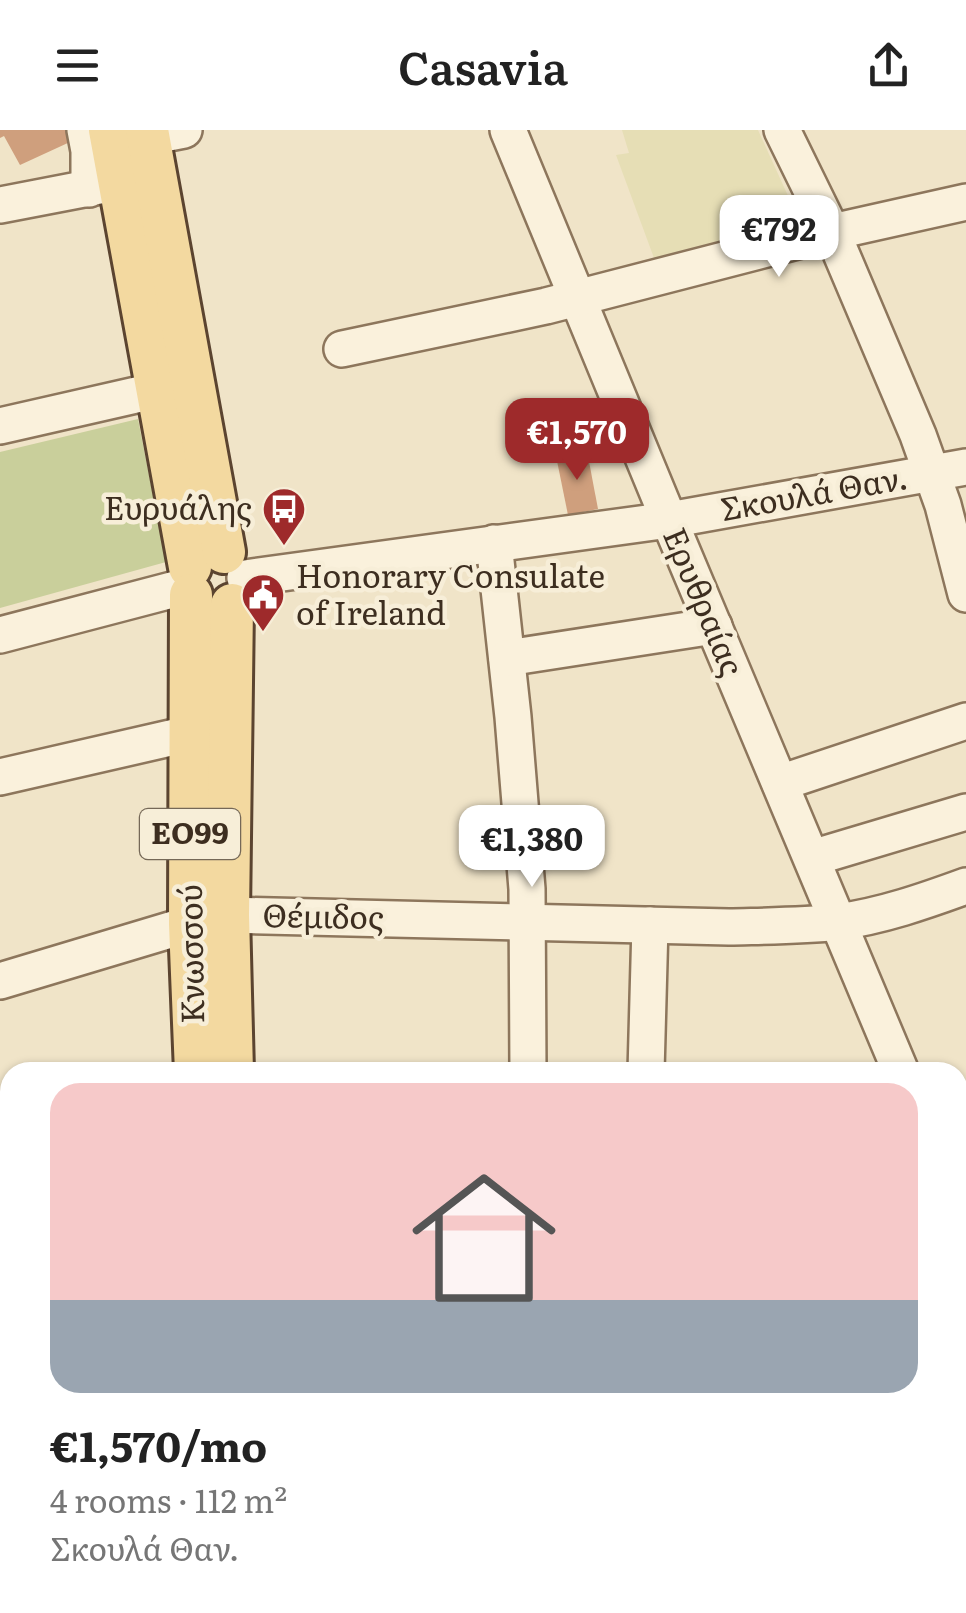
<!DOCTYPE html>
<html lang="en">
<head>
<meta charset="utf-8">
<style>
	:root { --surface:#fff; --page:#f2f2f2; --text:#222; --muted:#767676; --accent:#9e2a2b }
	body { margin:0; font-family:Literata,serif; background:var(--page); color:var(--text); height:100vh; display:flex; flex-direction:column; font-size:38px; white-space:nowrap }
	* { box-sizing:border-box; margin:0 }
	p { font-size:32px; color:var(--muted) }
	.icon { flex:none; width:55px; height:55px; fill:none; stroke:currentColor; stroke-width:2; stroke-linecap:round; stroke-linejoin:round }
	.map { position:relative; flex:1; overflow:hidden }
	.drawer { position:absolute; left:0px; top:932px; width:968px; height:552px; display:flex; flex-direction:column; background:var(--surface); border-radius:30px 30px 0 0; box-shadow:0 2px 8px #0004 }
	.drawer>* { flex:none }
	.price { position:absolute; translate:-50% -85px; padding:0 22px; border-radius:20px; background:#fff; color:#222; font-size:32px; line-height:65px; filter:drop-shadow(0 2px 5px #0008) }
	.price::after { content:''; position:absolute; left:50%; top:60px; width:30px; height:22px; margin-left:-15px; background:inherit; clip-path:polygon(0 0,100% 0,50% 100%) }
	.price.on { background:var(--accent); color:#fff }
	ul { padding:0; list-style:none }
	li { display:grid; align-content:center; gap:20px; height:530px; padding:0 50px }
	li span { display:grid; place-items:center; height:310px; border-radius:30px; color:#555 }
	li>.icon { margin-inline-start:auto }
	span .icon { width:180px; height:180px; fill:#fffc; stroke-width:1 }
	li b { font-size:42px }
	header { display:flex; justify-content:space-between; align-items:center; height:130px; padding:0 50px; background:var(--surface); font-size:45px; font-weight:600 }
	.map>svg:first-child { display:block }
</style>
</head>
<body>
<header><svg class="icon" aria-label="menu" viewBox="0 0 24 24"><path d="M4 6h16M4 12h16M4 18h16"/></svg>Casavia<svg class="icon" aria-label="share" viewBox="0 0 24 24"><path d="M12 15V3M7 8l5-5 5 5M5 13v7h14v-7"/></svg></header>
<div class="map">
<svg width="966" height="1483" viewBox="0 0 966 1483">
	<rect width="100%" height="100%" fill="#f0e4c8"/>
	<path fill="#e6deb5" d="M 622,0 L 758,0 L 799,90 L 654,128 L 616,25 L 629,23 Z"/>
	<path fill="#c9cf9b" d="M 138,289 L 166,432 L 0,478 L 0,322 Z"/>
	<g fill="#cf9f7d">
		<path d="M 0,0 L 80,0 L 83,6 L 20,35 L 4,6 L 0,8 Z"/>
		<path d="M 587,321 L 598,379 L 568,385 L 556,326 Z"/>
	</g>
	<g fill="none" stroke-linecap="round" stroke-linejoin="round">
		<g stroke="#8d765c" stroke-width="40">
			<g id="minor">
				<path d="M 85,0 L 89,21 L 89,59"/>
				<path d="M 508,0 L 669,390 L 901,942"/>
				<path d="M 782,0 L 832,102 L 918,305 L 943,375 L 966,464"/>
				<path d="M 148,7 L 184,0"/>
				<path d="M 0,75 L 120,52"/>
				<path d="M 342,219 L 546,176 L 832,102 L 966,72"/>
				<path d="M 0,296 L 158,260"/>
				<path d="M 494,413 L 513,587 L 527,759 L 528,942"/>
				<path d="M 245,448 L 669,390 L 966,337"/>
				<path d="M 0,505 L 187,456"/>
				<path d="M 507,528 L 714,496"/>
				<path d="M 0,647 L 192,603"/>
				<path d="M 780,653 L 966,591"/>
				<path d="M 812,728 L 966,682"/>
				<path d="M 228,785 L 729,797 C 765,796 802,796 838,792 C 882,786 925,771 966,756"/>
				<path d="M 0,851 L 190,794"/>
				<path d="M 646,942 L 650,795"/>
				<path d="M 0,1012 L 10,1004"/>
				<path d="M 958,1075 L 966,1094"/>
				<path d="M 958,1177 L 966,1177"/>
				<path d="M 0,1224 L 8,1244"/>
				<path d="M 958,1453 L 966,1452"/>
				<path d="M 493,1483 L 587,1475"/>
			</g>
		</g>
		<g stroke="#5b4430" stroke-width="48">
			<g id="major">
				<path d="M 110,0 L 190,437"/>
				<path d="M 147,0 L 224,422"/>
				<path d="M 191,465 L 190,794 L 196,942"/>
				<path d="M 232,475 L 228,785 L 232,942"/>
				<path d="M 215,1475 L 215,1483"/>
				<path d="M 248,1475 L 249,1483"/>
			</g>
		</g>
		<use href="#minor" stroke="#faf1dc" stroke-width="35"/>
		<use href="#major" stroke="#f3d9a0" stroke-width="42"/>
	</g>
	<defs>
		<g id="bus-pin" transform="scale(2.25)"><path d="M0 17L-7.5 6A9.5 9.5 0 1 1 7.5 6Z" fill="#9e2a2b" stroke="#f7eed8"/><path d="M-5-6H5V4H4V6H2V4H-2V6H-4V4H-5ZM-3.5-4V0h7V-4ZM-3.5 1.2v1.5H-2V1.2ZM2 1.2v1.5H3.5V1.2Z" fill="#fff"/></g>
		<g id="civic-pin" transform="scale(2.25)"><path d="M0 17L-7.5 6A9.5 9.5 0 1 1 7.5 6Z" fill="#9e2a2b" stroke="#f7eed8"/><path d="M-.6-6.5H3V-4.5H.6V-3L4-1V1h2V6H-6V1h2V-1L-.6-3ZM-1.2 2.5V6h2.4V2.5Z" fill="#fff"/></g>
	</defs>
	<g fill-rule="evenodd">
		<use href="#bus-pin" x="284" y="379"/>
		<use href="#civic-pin" x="263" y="465"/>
	</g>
	<g text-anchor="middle" stroke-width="9" stroke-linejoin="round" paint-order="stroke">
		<rect fill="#f7eed8" stroke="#756857" stroke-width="2.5" x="140" y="679" width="100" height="50" rx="8"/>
		<g font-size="30" font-weight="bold" fill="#3d2e20">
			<text x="190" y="714">ΕΟ99</text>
		</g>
		<g font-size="32" fill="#3d2e20" stroke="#f7eed8">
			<text transform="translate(814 364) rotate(-10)" y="11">Σκουλά Θαν.</text>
			<text transform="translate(703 472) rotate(67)" y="11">Ερυθραίας</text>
			<text transform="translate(323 787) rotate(1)" y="11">Θέμιδος</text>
			<text transform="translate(192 824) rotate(-91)" y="11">Κνωσσού</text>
		</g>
		<g font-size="32" fill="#3d2e20" stroke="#f7eed8" text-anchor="end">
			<text x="252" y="390">Ευρυάλης</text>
			<text x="296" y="458" text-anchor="start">Honorary Consulate<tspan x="296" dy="37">of Ireland</tspan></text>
		</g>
	</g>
</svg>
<b class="price" style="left:779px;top:150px">€792</b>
<b class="price on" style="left:577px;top:353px">€1,570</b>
<b class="price" style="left:532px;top:760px">€1,380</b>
<section class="drawer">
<ul>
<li><span style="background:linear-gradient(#f6c9c9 70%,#9aa5b1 0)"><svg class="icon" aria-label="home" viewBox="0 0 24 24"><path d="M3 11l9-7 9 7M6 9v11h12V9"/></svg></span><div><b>€1,570/mo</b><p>4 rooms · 112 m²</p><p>Σκουλά Θαν.</p></div></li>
</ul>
</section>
</div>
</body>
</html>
